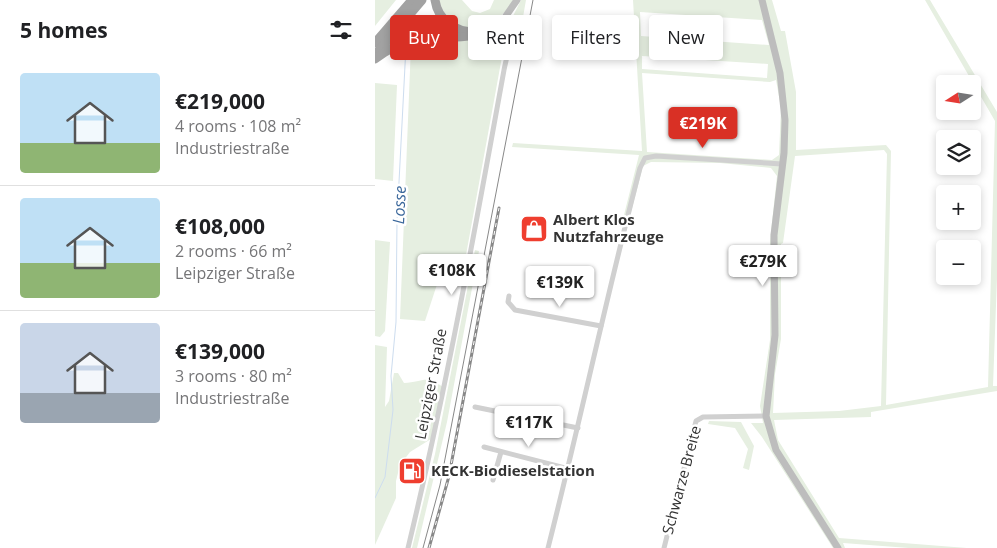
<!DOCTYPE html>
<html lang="en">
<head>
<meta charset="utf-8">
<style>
	:root { --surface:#fff; --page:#f2f2f2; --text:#202124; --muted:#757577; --line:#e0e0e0; --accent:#d93025 }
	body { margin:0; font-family:"Open Sans",sans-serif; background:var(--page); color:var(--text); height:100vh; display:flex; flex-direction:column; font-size:19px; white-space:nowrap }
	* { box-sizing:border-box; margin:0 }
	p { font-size:16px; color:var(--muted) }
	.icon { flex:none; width:28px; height:28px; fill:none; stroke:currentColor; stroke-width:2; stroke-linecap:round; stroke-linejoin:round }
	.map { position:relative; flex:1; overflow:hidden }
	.sheet { display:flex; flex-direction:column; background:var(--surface); width:375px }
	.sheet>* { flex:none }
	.guide { position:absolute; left:15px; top:15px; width:475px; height:45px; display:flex; gap:10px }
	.needle { width:32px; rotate:258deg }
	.fabs { position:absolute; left:561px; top:75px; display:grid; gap:10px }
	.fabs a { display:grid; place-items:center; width:45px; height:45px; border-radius:5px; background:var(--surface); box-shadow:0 2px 8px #0003; font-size:25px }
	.price { position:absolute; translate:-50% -42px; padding:0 11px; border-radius:5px; background:#fff; color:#222; font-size:16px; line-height:32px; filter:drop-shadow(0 1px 2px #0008) }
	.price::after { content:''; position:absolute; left:50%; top:30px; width:15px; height:11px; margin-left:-8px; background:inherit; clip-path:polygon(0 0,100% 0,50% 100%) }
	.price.selected { background:var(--accent); color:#fff }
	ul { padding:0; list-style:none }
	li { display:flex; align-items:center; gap:15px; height:125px; padding:0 20px }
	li+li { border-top:1px solid var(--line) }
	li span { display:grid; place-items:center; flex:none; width:140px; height:100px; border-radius:5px; color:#555 }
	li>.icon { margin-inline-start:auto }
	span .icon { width:60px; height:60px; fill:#fffc; stroke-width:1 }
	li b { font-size:21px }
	h2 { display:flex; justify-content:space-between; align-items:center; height:60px; padding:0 20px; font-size:21px }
	.chip { padding:0 18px; border-radius:5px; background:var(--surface); box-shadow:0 2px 8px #0003; font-size:18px; line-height:45px }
	.chip.selected { background:var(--accent); color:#fff }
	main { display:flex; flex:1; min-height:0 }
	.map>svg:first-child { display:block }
</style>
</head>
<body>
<main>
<section class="sheet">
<h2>5 homes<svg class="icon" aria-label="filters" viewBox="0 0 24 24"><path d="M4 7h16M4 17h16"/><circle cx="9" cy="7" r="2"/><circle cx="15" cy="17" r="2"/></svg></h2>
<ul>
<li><span style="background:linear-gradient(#bfe0f5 70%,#8fb573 0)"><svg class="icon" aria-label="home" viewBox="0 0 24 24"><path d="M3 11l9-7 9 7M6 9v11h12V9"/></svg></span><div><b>€219,000</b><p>4 rooms · 108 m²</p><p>Industriestraße</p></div></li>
<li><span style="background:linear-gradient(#bfe0f5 65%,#8fb573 0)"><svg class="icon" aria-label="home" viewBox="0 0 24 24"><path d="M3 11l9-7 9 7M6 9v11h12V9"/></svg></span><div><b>€108,000</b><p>2 rooms · 66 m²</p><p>Leipziger Straße</p></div></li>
<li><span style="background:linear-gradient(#c9d6e8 70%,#9aa5b1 0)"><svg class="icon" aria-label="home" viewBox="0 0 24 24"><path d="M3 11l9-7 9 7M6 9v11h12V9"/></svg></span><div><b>€139,000</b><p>3 rooms · 80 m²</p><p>Industriestraße</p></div></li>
</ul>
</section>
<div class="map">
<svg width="622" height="548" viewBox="0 0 622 548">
	<rect width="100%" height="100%" fill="#fff"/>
	<g fill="#e6efe1" fill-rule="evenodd">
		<path d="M 0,0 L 21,0 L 0,26 Z"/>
		<path d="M 64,0 L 87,0 L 97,11 L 105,13 L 115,9 L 119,0 L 138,0 C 122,33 75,40 64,0 Z"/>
		<path d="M 146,0 L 151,0 L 144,40 L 138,48 L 137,45 L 140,37 L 137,27 L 142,23 L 138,16 Z"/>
		<path d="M 258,0 L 397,0 L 406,31 L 410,31 L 421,92 L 421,150 L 511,145 L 516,151 L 511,405 L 613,387 L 620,121 L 550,0 L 555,0 L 622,112 L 622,278 L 618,386 L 622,386 L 622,391 L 496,412 L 496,417 L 399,420 L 403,440 L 464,538 L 592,548 L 534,548 L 468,543 L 470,548 L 458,548 L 387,437 L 376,423 L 388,423 L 385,406 L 395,340 L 395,241 L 402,176 L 396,168 L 345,163 L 276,162 L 268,166 L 254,220 L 248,219 L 264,155 L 137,147 L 138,143 L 267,151 ZM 265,12 L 387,20 L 394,45 L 266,36 ZM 267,56 L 393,64 L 392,78 L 267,69 ZM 267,73 L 395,82 L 401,80 L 406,108 L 404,155 L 397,160 L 272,152 ZM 509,150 L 512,154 L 506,406 L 464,411 L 398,413 L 400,374 L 406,339 L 406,244 L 408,243 L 420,156 Z"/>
		<path d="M 121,33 L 126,35 L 128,51 L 91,255 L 72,254 L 50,321 L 25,319 L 36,45 L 86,41 Z"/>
		<path d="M 0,83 L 22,85 L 18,181 L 0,179 Z"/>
		<path d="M 0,240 L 15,242 L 10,331 L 5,337 L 0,336 Z"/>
		<path d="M 100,250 L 104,251 L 72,422 L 42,548 L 37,548 L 60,454 Z"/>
		<path d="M 0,345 L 12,347 L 10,407 L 14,401 L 19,373 L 23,373 L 29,383 C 48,382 51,374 68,387 L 56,439 L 35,452 L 25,465 L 21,481 L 21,498 L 0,545 Z"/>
		<path d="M 334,421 L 366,422 L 379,446 L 374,470 L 368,468 L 373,449 L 360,428 L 333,424 Z"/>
	</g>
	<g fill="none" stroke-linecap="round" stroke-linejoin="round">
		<g stroke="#cdddef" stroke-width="1">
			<path d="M 32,37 L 32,23"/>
			<path d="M 0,498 L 10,477 L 18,410 L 16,376 L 21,322 L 22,221 L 31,46"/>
		</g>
		<g stroke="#d0d0d0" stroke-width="5">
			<path d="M 134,296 L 133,302 L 140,310 L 226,326"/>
			<path d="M 100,407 L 203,428"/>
			<path d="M 109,447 L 194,469"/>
			<path d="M 118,480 L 126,452"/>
			<path d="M 33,548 C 71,390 100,230 129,70 C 132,54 140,35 126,23"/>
			<path d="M 173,548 C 205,422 232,294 265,168 L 270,158 L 281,156 L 407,164"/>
			<path d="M 289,548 L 321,421 L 328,417 L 391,416"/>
		</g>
		<g stroke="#bdbdbd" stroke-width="7">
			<path d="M 387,0 L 405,73 L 410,120 L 409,153 L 399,235 L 400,335 L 391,416 L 401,450 L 463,548"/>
			<path d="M 126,23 L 142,0"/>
		</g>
		<g stroke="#a2a2a2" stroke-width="9">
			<path d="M 60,0 C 63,20 80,32 100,32"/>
			<path d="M 0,43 L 37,0"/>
			<path d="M 0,55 L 47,0"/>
			<path d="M 0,59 C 13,49 26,42 42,39 C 70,35 103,43 126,23"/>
		</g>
		<path stroke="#888" stroke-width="1" d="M 48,548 L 65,485 L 158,0"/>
		<g stroke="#888" stroke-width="3">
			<path id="rail" d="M 54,548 L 74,476 L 124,208"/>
		</g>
		<use href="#rail" stroke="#fff" stroke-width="1" stroke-dasharray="4" stroke-linecap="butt"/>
	</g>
	<defs>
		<g id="shop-square" transform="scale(1.4375)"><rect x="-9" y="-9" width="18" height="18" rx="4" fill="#ef3e2f" stroke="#fff"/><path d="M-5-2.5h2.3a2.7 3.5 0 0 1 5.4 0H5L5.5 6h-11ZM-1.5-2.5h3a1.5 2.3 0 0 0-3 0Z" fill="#fff"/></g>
		<g id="fuel-square" transform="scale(1.4375)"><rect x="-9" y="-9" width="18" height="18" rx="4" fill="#ef3e2f" stroke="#fff"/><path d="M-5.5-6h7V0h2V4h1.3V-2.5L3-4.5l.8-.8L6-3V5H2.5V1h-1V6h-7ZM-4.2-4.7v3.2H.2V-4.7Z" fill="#fff"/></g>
	</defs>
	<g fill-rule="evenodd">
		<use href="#shop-square" x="159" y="229"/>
		<use href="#fuel-square" x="37" y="471"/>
	</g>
	<g text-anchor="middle" stroke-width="5" stroke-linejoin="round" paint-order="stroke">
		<g font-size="15" font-weight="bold" fill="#333" stroke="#fff" text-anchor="start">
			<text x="178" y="225">Albert Klos<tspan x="178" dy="17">Nutzfahrzeuge</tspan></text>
			<text x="56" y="476">KECK-Biodieselstation</text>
		</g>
		<g font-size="15" fill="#333" stroke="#fff">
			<text transform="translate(56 384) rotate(-79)" y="5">Leipziger Straße</text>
			<text transform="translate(307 480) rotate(-75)" y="5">Schwarze Breite</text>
		</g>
		<g font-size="16" font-style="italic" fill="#3a679b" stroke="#fff">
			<text transform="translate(24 205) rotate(-87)" y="6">Losse</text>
		</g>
	</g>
</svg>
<div class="fabs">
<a><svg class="needle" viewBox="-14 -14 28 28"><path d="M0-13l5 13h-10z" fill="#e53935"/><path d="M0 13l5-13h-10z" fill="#757577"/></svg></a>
<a><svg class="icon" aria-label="layers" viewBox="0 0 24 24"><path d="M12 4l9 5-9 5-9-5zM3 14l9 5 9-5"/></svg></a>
<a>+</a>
<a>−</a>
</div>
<b class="price selected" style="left:328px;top:149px">€219K</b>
<b class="price" style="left:388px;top:287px">€279K</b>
<b class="price" style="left:77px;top:296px">€108K</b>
<b class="price" style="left:185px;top:308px">€139K</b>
<b class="price" style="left:154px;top:448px">€117K</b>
<div class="guide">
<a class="chip selected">Buy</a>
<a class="chip">Rent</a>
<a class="chip">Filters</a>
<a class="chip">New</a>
</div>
</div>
</main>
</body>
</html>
